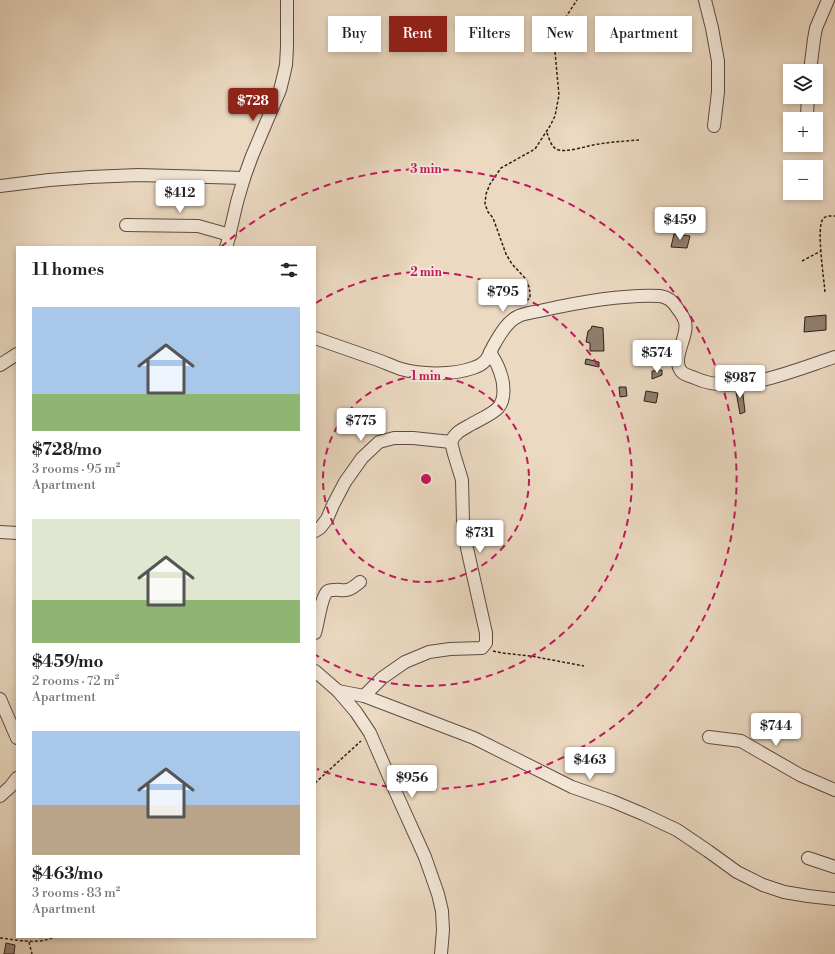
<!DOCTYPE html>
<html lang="en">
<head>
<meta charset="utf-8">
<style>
	:root { --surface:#fff; --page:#f2f2f2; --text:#202124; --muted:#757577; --accent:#8f2418 }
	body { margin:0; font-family:"Libre Bodoni",serif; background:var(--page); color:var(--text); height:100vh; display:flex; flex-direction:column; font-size:15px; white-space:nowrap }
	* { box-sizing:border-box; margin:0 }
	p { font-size:13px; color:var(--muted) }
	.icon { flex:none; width:22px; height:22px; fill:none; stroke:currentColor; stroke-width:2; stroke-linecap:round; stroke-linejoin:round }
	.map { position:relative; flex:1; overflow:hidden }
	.sheet { position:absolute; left:16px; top:246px; width:300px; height:692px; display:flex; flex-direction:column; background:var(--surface); border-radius:0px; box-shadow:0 2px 6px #0003 }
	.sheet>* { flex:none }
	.hud { position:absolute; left:328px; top:16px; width:380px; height:36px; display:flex; gap:8px }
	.tools { position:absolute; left:783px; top:64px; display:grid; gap:8px }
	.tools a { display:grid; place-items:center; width:40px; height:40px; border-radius:0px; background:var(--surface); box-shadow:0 2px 6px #0003; font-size:20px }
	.price { position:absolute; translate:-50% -34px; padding:0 9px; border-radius:4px; background:#fff; color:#222; font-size:13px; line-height:26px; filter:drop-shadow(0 1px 2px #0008) }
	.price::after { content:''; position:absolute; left:50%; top:24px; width:12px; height:9px; margin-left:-6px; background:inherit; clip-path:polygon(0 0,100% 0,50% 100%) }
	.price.selected { background:var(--accent); color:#fff }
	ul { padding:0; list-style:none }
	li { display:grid; align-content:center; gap:8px; height:212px; padding:0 16px }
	li span { display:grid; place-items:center; height:124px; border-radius:0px; color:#555 }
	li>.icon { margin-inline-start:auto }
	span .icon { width:72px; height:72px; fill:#fffc; stroke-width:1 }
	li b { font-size:17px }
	h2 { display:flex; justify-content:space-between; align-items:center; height:48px; padding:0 16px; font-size:17px }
	.chip { padding:0 14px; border-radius:0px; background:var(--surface); box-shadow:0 2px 6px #0003; font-size:14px; line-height:36px }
	.chip.selected { background:var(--accent); color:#fff }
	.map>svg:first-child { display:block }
</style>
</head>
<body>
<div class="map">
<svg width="835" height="954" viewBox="0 0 835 954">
	<rect width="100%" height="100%" fill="#ebd9c1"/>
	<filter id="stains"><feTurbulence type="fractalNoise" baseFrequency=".005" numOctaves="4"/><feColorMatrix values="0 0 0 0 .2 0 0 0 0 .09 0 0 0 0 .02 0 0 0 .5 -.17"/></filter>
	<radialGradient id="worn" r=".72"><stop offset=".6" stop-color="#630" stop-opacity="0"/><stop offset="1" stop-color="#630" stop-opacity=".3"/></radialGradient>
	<g fill="#917f6f" stroke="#2f1d16">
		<path d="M 674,234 L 690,236 L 687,248 L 671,247 Z"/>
		<path d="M 826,315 L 826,330 L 804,332 L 805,317 Z"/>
		<path d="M 592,326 L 603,328 L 604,351 L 590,351 L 590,343 L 586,342 L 588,331 L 591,329 Z"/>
		<path d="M 586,359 L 599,362 L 599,367 L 585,364 Z"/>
		<path d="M 662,370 L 662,375 L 652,379 L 652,371 Z"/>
		<path d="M 735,386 L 742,386 L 745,412 L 740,414 Z"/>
		<path d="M 619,387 L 626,387 L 627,396 L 620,397 Z"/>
		<path d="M 646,391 L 658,393 L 656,403 L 644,401 Z"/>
		<path d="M 6,943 L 15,945 L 14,954 L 4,954 Z"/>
	</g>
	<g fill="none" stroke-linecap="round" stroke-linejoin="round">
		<g stroke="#5e4c41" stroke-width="14">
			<g id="minor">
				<path d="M 705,0 L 712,28 L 718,61 L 718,92 L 714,126"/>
				<path d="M 810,71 L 814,39 L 816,28 L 828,0"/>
				<path d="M 808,97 L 807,115 L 808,119"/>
				<path d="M 0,186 L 49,180 L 90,177 L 138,175 L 244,178"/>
				<path d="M 126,225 L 198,226 L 230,235"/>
				<path d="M 226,247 L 227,245 L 237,202 L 244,178 L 252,156 L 280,90 L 283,78 L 286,65 L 287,47 L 287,0"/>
				<path d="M 315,338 C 335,345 355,352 375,359 C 384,362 392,366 401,369 C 421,375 453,375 473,368 C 476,367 481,365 484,362 C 489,358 491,349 495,343 C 499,336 503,329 509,323 C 511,321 514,318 517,317 C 523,313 536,312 544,310 C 580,302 622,294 660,296 C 667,297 673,301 677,308 C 680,312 684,317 685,322 C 689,336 671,358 681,371 C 684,375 690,376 695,378 C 735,397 795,370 835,357"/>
				<path d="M 0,365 L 17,354"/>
				<path d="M 315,531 L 320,528 L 327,519 L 333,505 L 345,482 L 362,458 L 379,442 L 394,438 L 413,438 L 451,442"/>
				<path d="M 0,532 L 17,533"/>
				<path d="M 315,633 C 318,624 321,596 328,591 C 329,590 332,590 334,590 C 338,589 342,591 346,590 C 351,590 356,585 360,582"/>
				<path d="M 315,671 L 338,691 L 356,712 L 370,733 L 397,795 L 425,857 L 438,894 L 442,911 L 443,930 L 441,954"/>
				<path d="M 338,691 L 364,696 L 474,738 L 572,787 L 612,801 L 643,814 L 677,830 L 708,851 L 737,872 L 763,885 L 784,892 L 808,896 L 835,899"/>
				<path d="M 364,696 L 382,678 L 405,662 L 429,652 L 450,649 L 482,648 L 486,643 L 486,633 L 467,548 L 463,522 L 462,480 L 454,454 L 451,442 C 455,432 463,429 472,424 C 480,419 491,415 498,408 C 506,399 504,382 500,372 C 498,365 494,359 490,352"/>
				<path d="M 0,699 L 17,738"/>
				<path d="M 709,737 L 741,741 L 800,775 L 835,790"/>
				<path d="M 0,796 L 10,787 L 17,778"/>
				<path d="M 808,858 L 835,867"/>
			</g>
		</g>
		<g stroke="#2f1d16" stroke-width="1.5" stroke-dasharray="3 2" stroke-linecap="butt">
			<path d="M 547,133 C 549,138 551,146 556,149 C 566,154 588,145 599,144 C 612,142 625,141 639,140"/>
			<path d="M 802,261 L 821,251"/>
			<path d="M 825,292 C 824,279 816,227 823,219 C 826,215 831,216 835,216"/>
			<path d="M 523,304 L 530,298 L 530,293 L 529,287 L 525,278 L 512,264 L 506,254 L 493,218 L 488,212 L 485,204 L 486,194 L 490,184 L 501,168 L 535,149 L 550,126 L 555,116 L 559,95 L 554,41 L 558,29 L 577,0"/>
			<path d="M 493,651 L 502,653 L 531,656 L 584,666"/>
			<path d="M 315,783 L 361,741"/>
			<path d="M 0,938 C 18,940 37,945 54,937"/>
			<path d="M 29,942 L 32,954"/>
		</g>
		<use href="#minor" stroke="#f2e6d7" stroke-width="12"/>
	</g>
	<g fill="none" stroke="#c2185b" stroke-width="2" stroke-dasharray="7 5">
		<circle cx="426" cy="479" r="103"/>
		<path d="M316 303A207 207 0 1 1 316 655"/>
		<path d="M221 247A310 310 0 1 1 317 769"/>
	</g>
	<circle cx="426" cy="479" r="6" fill="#c2185b" stroke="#f2e6d7" stroke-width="2"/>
	<g font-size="12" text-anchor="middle" font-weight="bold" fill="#c2185b" stroke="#f2e6d7" stroke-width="4" stroke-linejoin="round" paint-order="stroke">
		<text x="426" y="173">3 min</text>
		<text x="426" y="276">2 min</text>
		<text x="426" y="380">1 min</text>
	</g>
	<rect width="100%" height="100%" filter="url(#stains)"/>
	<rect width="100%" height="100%" fill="url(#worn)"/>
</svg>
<div class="tools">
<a><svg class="icon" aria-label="layers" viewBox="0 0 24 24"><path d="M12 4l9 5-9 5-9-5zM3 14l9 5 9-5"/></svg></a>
<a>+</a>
<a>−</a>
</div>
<b class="price selected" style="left:253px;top:122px">$728</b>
<b class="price" style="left:180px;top:214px">$412</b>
<b class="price" style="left:680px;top:241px">$459</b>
<b class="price" style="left:503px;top:313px">$795</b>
<b class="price" style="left:657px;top:374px">$574</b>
<b class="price" style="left:740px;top:399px">$987</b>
<b class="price" style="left:361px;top:442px">$775</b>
<b class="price" style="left:480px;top:554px">$731</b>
<b class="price" style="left:776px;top:747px">$744</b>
<b class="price" style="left:590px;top:781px">$463</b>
<b class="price" style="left:412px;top:799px">$956</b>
<div class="hud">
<a class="chip">Buy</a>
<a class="chip selected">Rent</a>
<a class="chip">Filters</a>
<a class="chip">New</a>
<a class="chip">Apartment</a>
</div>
<section class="sheet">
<h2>11 homes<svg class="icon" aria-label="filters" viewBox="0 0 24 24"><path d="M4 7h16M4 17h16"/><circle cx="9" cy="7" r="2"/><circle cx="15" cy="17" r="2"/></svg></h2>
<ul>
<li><span style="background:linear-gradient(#a9c7e8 70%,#8fb573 0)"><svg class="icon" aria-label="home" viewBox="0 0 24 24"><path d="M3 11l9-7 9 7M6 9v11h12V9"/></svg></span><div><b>$728/mo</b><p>3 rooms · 95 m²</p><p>Apartment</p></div></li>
<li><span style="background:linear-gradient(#dfe7d0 65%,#8fb573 0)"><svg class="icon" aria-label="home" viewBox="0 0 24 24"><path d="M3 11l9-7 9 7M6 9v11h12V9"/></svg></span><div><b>$459/mo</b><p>2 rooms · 72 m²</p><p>Apartment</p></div></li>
<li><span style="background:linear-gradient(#a9c7e8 60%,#b9a48a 0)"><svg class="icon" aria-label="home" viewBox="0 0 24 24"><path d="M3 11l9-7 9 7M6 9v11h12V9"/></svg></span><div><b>$463/mo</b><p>3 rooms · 83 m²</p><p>Apartment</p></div></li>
</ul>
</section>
</div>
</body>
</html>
